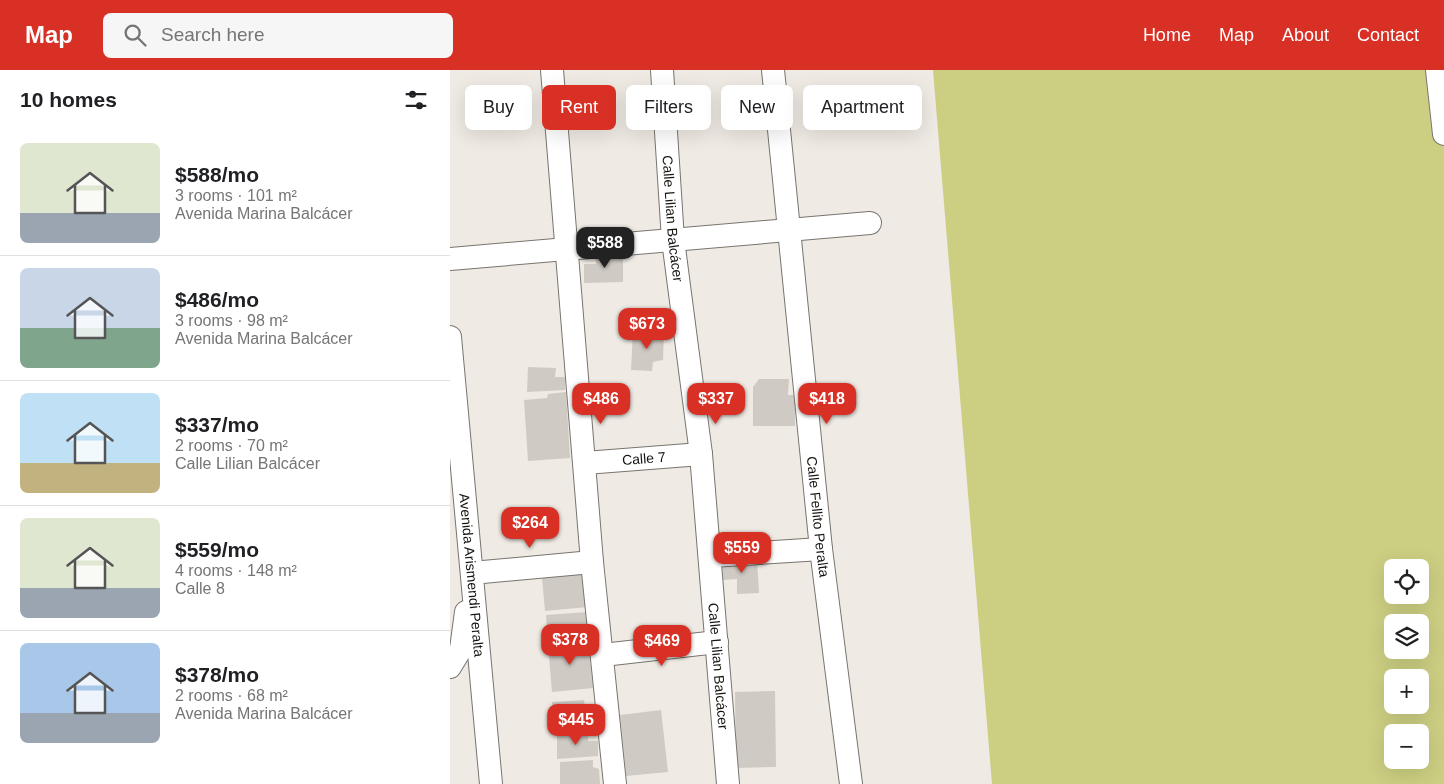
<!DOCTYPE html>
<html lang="en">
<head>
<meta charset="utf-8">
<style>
	:root { --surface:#fff; --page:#f6f6f6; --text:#202124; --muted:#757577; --line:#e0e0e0; --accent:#d93025 }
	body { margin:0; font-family:Helvetica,sans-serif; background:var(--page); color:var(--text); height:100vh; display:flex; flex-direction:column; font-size:19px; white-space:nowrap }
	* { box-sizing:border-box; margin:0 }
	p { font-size:16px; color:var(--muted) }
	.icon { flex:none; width:28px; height:28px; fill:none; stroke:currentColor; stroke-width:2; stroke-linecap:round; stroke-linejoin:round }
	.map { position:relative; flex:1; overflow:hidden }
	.details { display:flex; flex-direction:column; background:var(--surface); width:450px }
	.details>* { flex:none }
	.guide { position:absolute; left:15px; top:15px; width:475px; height:45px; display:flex; gap:10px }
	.fabs { position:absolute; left:934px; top:489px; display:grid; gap:10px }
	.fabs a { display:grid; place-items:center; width:45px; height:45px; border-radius:8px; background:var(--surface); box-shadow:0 5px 20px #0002; font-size:25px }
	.price { position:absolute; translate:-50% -42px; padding:0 11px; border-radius:10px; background:var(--accent); color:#fff; font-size:16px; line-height:32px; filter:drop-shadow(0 1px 2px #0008) }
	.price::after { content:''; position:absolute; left:50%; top:30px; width:15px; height:11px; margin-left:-8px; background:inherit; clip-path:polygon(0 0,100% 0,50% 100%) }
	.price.on { background:#222; color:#fff }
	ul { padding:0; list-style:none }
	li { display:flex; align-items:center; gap:15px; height:125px; padding:0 20px }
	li+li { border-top:1px solid var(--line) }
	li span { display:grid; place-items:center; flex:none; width:140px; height:100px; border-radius:8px; color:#555 }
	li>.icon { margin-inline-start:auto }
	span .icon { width:60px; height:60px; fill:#fffc; stroke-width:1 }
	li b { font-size:21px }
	h2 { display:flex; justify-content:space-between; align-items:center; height:60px; padding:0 20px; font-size:21px }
	.tag { padding:0 18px; border-radius:8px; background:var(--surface); box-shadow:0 5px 20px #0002; font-size:18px; line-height:45px }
	.tag.on { background:var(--accent); color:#fff }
	header { display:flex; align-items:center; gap:30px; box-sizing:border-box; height:70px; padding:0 25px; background:var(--accent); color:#fff }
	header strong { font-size:24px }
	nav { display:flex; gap:28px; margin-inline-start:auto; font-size:18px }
	.search { width:350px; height:45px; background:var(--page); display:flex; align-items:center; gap:12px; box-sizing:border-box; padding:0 18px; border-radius:8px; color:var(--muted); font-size:19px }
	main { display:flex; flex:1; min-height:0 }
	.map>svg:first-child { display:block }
</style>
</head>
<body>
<header>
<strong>Map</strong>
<div class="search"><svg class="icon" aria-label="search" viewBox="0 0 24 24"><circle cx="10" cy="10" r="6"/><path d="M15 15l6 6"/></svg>Search here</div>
<nav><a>Home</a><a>Map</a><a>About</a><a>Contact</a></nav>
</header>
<main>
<section class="details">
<h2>10 homes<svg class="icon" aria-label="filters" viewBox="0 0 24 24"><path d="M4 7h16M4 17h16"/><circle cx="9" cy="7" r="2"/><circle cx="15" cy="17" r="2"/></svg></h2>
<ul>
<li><span style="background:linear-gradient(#dfe7d0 70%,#9aa5b1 0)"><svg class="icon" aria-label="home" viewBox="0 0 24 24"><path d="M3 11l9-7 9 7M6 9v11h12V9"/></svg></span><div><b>$588/mo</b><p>3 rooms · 101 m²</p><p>Avenida Marina Balcácer</p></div></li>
<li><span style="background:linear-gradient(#c9d6e8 60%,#7fa58c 0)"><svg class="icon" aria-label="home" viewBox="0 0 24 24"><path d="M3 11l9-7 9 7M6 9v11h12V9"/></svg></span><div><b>$486/mo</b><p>3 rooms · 98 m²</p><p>Avenida Marina Balcácer</p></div></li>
<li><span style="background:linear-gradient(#bfe0f5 70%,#c2b280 0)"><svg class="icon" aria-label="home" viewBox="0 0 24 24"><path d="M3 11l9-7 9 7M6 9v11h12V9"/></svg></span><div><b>$337/mo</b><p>2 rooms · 70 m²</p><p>Calle Lilian Balcácer</p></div></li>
<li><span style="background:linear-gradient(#dfe7d0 70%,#9aa5b1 0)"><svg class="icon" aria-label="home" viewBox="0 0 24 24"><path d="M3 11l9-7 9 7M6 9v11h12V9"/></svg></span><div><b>$559/mo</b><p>4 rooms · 148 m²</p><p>Calle 8</p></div></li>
<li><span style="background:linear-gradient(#a9c7e8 70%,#9aa5b1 0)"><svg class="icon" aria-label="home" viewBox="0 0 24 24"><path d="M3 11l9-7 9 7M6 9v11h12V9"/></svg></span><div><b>$378/mo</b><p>2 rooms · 68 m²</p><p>Avenida Marina Balcácer</p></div></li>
</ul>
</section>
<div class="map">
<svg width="994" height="714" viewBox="0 0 994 714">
	<rect width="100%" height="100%" fill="#efeae3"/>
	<path fill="#cccf82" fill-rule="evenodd" d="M 483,0 L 987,0 L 994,79 L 994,714 L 542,714 ZM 942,498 L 970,498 L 970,525 L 942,525 ZM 942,552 L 970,552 L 970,580 L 942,580 ZM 942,608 L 970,608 L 970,635 L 942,635 ZM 942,662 L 970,662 L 970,690 L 942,690 Z"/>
	<g fill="#d0cac4">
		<path d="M 319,22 L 321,55 L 279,56 L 279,24 Z"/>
		<path d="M 166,181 L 167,186 L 173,186 L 173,212 L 134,213 L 134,194 L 146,194 L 145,182 Z"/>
		<path d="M 183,261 L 214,262 L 213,290 L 203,292 L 202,301 L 181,300 Z"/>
		<path d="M 78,297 L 106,298 L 105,307 L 115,307 L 115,320 L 77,322 Z"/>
		<path d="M 309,309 L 339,309 L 338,325 L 345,325 L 345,356 L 303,356 L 303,317 Z"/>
		<path d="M 116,322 L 120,388 L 78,391 L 74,330 L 97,328 L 98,324 Z"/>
		<path d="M 307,488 L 309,523 L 287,524 L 287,509 L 273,510 L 272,490 Z"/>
		<path d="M 135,504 L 138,537 L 95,541 L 92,508 Z"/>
		<path d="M 138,542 L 140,568 L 98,571 L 96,545 Z"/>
		<path d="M 138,571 L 143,618 L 102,622 L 98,574 Z"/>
		<path d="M 325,621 L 326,697 L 286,698 L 285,622 Z"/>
		<path d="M 134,630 L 135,639 L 147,638 L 148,655 L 131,656 L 131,659 L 104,661 L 102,632 Z"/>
		<path d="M 211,640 L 218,702 L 176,706 L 170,645 Z"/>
		<path d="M 107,664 L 138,664 L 138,671 L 148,671 L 148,686 L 107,689 Z"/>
		<path d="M 143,690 L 143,697 L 149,699 L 150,714 L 110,714 L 110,692 Z"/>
	</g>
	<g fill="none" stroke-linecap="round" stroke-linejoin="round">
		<g stroke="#78746e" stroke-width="24">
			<g id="minor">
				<path d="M 102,0 L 142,492 L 165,714"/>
				<path id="s1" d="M 212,0 L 223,170 L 251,384 L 278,714"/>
				<path id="s2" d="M 323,0 L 371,479 L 401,714"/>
				<path d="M 987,0 L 994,64"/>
				<path d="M 0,189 L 420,153"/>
				<path id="s3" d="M 0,267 L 41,714"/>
				<path id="s4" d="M 135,393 L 251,384"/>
				<path d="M 261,486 L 371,479"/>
				<path d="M 22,503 L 142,492"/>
				<path d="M 153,585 L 267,572"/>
				<path d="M 0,597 L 11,579 L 16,542"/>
			</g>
		</g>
		<use href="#minor" stroke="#fff" stroke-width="22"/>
	</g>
	<g text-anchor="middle" stroke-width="4" stroke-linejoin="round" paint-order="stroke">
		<g font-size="14" fill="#161412" stroke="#efeae3">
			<text dy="5" stroke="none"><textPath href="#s1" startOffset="149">Calle Lilian Balcácer</textPath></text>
			<text dy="5" stroke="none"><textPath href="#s4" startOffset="59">Calle 7</textPath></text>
			<text dy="5" stroke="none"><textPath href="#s2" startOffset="449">Calle Fellito Peralta</textPath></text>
			<text dy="5" stroke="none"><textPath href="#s3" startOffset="239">Avenida Arismendi Peralta</textPath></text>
			<text dy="5" stroke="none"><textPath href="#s1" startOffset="599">Calle Lilian Balcácer</textPath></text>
		</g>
	</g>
</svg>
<div class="fabs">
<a><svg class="icon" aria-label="locate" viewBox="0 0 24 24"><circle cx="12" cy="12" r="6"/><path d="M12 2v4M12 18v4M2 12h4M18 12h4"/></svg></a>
<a><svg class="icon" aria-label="layers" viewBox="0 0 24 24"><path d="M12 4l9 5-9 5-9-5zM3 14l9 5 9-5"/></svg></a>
<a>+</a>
<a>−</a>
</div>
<b class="price on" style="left:155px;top:199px">$588</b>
<b class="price" style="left:197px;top:280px">$673</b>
<b class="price" style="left:151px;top:355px">$486</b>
<b class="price" style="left:266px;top:355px">$337</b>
<b class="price" style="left:377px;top:355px">$418</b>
<b class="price" style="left:80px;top:479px">$264</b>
<b class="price" style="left:292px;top:504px">$559</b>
<b class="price" style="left:120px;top:596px">$378</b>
<b class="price" style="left:212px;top:597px">$469</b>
<b class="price" style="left:126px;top:676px">$445</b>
<div class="guide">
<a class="tag">Buy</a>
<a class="tag on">Rent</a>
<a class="tag">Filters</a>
<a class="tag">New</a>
<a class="tag">Apartment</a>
</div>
</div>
</main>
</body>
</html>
